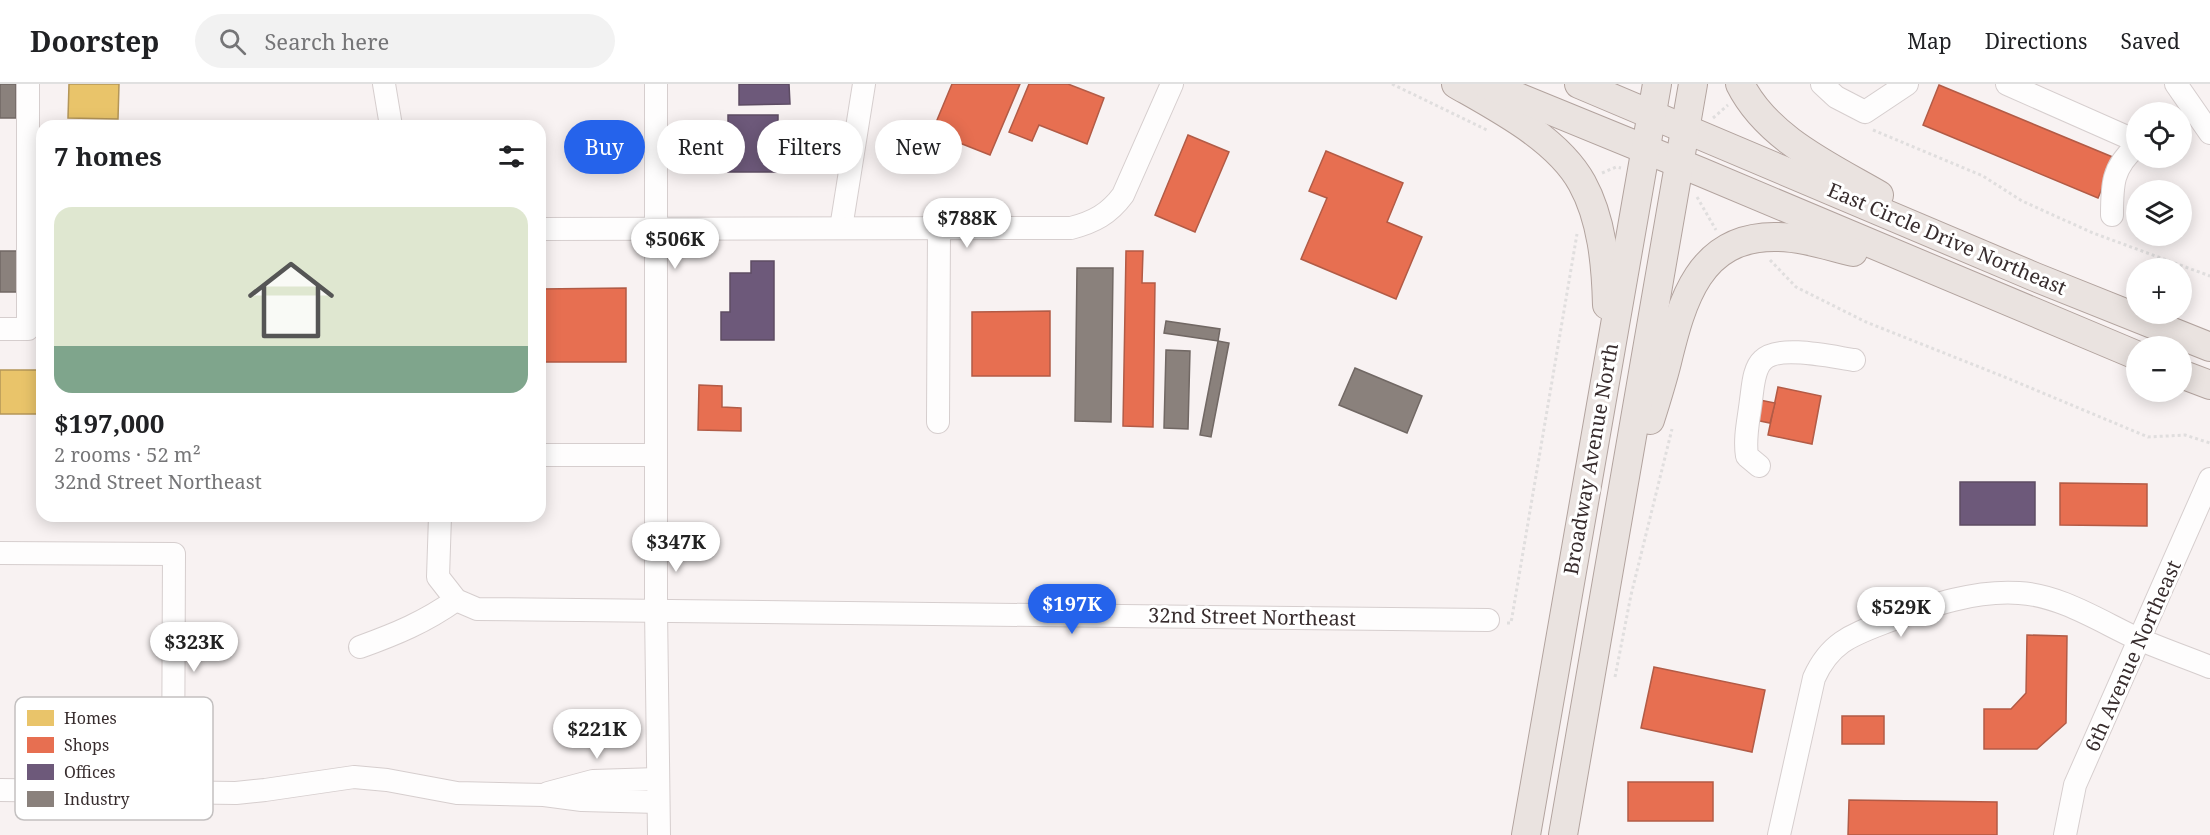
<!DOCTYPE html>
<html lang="en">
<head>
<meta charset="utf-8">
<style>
	:root { --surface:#fff; --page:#f2f2f2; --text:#202124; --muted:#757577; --line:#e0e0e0; --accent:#2563eb }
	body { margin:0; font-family:"Noto Serif",serif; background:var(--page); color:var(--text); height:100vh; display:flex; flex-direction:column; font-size:22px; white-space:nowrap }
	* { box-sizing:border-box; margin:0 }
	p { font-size:20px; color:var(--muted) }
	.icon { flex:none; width:33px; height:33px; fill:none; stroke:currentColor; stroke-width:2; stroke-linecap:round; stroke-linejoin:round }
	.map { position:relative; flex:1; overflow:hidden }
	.panel { position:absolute; left:36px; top:36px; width:510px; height:402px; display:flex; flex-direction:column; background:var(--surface); border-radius:18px; box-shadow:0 3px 15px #0003 }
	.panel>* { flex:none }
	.top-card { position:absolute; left:564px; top:36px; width:570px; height:54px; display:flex; gap:12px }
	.tools { position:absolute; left:2126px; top:18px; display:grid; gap:12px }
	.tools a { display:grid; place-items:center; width:66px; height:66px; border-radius:50%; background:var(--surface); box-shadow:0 3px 15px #0003; font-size:30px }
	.price { position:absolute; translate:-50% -51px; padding:0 14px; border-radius:21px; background:#fff; color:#222; font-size:20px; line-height:39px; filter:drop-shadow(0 2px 3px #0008) }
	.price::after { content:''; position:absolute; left:50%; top:36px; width:18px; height:14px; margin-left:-9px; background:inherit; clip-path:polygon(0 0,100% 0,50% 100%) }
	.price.active { background:var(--accent); color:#fff }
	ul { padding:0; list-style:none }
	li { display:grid; align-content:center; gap:12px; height:318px; padding:0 18px }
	li span { display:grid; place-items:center; height:186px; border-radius:18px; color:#555 }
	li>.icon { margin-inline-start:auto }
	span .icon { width:108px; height:108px; fill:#fffc; stroke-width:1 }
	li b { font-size:26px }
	h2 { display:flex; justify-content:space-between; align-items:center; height:72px; padding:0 18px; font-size:26px }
	.chip { padding:0 21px; border-radius:27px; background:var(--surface); box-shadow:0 3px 15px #0003; font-size:21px; line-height:54px }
	.chip.active { background:var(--accent); color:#fff }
	header { display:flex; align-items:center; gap:36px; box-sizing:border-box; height:84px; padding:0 30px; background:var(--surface); border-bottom:2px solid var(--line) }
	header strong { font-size:28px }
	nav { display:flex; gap:33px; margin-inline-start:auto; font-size:21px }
	.search { width:420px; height:54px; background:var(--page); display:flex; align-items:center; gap:15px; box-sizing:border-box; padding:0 21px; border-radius:33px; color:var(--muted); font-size:22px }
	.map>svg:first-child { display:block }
</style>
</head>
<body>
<header>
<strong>Doorstep</strong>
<div class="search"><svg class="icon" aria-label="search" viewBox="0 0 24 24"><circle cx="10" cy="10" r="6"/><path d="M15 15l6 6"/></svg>Search here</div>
<nav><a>Map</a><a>Directions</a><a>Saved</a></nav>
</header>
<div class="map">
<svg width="2210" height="751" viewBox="0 0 2210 751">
	<rect width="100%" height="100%" fill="#f8f2f2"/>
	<g fill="#e9c46a" stroke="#b49658" stroke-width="1.5">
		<path d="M 69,0 L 119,0 L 118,35 L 68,34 Z"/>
		<rect x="0" y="286" width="42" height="44"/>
	</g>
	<g fill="#e76f51" stroke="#b25b46" stroke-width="1.5">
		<path d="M 952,0 L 1020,0 L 990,71 L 932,48 Z"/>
		<path d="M 1029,0 L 1068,0 L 1104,14 L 1087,60 L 1039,41 L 1032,57 L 1009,48 Z"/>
		<path d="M 1939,1 L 2115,74 L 2098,114 L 1923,41 Z"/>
		<path d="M 1188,51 L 1229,68 L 1195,148 L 1155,131 Z"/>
		<path d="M 1326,67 L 1403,99 L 1387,138 L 1422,153 L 1396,215 L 1301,175 L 1327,114 L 1309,107 Z"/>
		<path d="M 1126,167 L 1143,167 L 1142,199 L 1155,199 L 1153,343 L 1123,342 Z"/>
		<path d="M 626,204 L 626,278 L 540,278 L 540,205 Z"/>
		<path d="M 1050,227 L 1050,292 L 972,292 L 972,228 Z"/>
		<path d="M 699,301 L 722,302 L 722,323 L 741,324 L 741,347 L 698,346 Z"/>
		<path d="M 1778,303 L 1821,312 L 1812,360 L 1768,351 Z"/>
		<path d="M 1745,313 L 1775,319 L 1770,339 L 1740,333 Z"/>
		<path d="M 2060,399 L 2147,400 L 2147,442 L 2060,441 Z"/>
		<path d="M 2027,551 L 2067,552 L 2066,639 L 2037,665 L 1984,665 L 1984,625 L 2011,625 L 2026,609 Z"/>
		<path d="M 1654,583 L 1765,606 L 1752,668 L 1641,644 Z"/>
		<rect x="1842" y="632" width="42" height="28"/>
		<rect x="1628" y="698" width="85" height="39"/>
		<path d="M 1849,716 L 1997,718 L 1997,751 L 1848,751 Z"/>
	</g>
	<g fill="#6d597a" stroke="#5d4c63" stroke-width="1.5">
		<path d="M 739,0 L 789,0 L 790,20 L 739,21 Z"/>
		<rect x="728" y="31" width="50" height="57"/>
		<path d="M 751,177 L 774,177 L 774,256 L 721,256 L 721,228 L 730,228 L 730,189 L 751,189 Z"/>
		<rect x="1960" y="398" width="75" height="43"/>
	</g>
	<g fill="#8a817c" stroke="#716864" stroke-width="1.5">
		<rect x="0" y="0" width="16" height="34"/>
		<rect x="0" y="167" width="18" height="41"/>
		<path d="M 1077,184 L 1113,184 L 1111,338 L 1075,337 Z"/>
		<path d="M 1166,237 L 1220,245 L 1218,257 L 1164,249 Z"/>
		<path d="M 1218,257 L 1229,259 L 1211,353 L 1200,351 Z"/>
		<path d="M 1166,266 L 1190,267 L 1188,345 L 1164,344 Z"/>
		<path d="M 1355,284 L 1422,312 L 1407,349 L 1339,321 Z"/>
	</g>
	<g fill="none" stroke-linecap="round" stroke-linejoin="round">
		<g stroke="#d6cece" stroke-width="24">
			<g id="minor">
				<path d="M 384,0 L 391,42"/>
				<path d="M 656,0 L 656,525 L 659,751"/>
				<path d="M 1822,0 L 1836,13 L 1865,28 L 1907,0"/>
				<path d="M 2007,0 L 2136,57"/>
				<path d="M 2176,0 L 2210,49"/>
				<path d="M 2112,131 C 2112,102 2112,83 2136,63"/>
				<path d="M 841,144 L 864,0"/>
				<path d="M 540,145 L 1071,144 C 1094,138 1109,130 1123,111 L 1172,0"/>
				<path d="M 0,245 L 28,245 L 28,0"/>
				<path d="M 938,338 L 939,145"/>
				<path d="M 540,371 L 656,371"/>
				<path d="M 1759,382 L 1747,372 C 1744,353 1749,335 1751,316 C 1753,304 1753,285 1763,276 C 1779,260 1833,273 1854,276"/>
				<path d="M 440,432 L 438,493 L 456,516 L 477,525 L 1488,536"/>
				<path d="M 0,469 L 174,470 L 173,708"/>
				<path d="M 360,563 C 396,550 425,538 456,516"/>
				<path d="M 0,706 L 236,709 L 265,706 L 354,693 L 387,696 L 457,709 L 544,711 L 582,716 L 658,718"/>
				<path d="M 548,709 L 593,697 L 658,695"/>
				<path d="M 1779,751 L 1814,594 C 1831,556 1855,550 1891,536 C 1932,521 1975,506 2019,509 C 2059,511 2098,536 2134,553 C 2159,564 2185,573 2210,583"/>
				<path d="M 2065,751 L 2075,701 L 2210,395"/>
			</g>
		</g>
		<g stroke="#b2a39e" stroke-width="30">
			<g id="major">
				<path d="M 1456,0 C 1498,24 1558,55 1582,99 C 1602,135 1606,181 1607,221"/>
				<path d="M 1486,0 L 1701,88 L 2136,271"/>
				<path d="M 1579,0 L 2035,193 L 2210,263"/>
				<path d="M 1740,0 C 1767,54 1829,82 1879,111"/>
				<path d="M 2181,290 L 2210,301"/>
				<path d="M 1650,336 C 1656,317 1662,298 1667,278 C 1682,217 1699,152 1776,153 C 1802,153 1828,162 1853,168"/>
				<path d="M 1526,751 L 1657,0"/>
				<path d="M 1563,751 L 1693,0"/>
			</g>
		</g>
		<g stroke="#e0dede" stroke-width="3" stroke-dasharray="3 3" stroke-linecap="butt">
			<path d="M 1392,0 L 1489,47"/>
			<path d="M 1713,34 L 1728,21"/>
			<path d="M 1873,46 L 1983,92 L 2022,117 L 2093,149 L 2210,192"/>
			<path d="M 1602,89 L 1616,83 L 1621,84"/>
			<path d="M 1697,113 L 1716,146"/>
			<path d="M 1770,176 L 1796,203 L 1866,238 L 2007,294 L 2148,353 L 2185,351 L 2210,359"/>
			<path d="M 1507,539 L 1511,539 L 1577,150"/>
			<path d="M 1615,593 L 1631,511 L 1672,345"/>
		</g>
		<use href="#minor" stroke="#fefdfd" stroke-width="22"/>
		<use href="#major" stroke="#eae3e0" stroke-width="28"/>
	</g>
	<g text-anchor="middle" stroke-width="6" stroke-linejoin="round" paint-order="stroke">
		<g font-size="20" fill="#372c2d" stroke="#fff">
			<text transform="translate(1947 155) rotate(23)" y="7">East Circle Drive Northeast</text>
			<text transform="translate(1591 375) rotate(-80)" y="7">Broadway Avenue North</text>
			<text transform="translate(1252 533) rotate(1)" y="7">32nd Street Northeast</text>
			<text transform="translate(2133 572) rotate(-66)" y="7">6th Avenue Northeast</text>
		</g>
	</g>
	<rect x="15" y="613" width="198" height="123" rx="9" fill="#fff" stroke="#c3c0c0" stroke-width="1.5"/>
	<rect x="27" y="626" width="27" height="16" fill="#e9c46a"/>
	<rect x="27" y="653" width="27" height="16" fill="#e76f51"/>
	<rect x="27" y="680" width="27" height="16" fill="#6d597a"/>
	<rect x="27" y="707" width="27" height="16" fill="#8a817c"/>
	<g font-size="16" fill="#372c2d">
		<text x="64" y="640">Homes</text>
		<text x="64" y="667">Shops</text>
		<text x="64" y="694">Offices</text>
		<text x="64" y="721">Industry</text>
	</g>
</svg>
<div class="tools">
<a><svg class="icon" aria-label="locate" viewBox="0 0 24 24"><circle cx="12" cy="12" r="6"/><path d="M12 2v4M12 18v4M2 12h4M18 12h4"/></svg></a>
<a><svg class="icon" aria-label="layers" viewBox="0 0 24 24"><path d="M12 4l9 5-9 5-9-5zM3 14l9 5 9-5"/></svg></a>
<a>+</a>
<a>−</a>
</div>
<b class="price" style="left:967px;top:165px">$788K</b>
<b class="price" style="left:675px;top:186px">$506K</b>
<b class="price" style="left:676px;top:489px">$347K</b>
<b class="price active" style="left:1072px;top:551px">$197K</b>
<b class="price" style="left:1901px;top:554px">$529K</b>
<b class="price" style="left:194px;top:589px">$323K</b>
<b class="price" style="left:597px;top:676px">$221K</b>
<div class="top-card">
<a class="chip active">Buy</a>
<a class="chip">Rent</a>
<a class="chip">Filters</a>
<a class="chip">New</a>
</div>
<section class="panel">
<h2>7 homes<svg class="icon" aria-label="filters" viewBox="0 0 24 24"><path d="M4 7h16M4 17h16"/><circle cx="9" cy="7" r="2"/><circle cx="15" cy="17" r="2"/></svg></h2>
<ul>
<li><span style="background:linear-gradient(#dfe7d0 75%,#7fa58c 0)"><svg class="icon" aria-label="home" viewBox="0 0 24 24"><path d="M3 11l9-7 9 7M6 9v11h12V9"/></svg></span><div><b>$197,000</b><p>2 rooms · 52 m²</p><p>32nd Street Northeast</p></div></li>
</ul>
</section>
</div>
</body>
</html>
